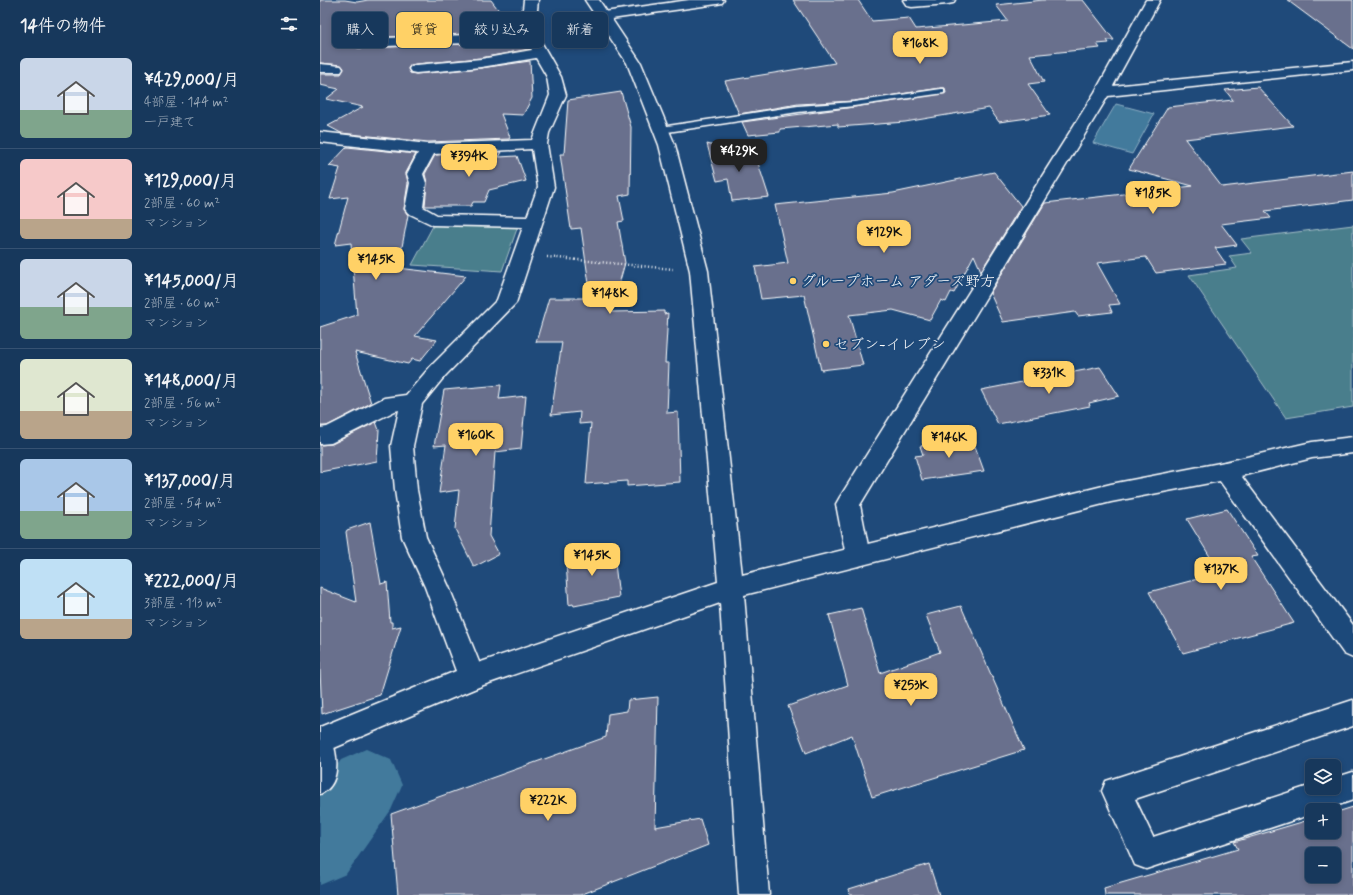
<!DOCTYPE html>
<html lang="ja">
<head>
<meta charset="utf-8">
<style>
	:root { --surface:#17385c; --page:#203f62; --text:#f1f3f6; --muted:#9eacbb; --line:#365272; --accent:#ffd166 }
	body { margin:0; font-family:Mynerve,"Klee One",sans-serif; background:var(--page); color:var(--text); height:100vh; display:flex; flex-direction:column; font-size:15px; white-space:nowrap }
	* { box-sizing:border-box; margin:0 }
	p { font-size:13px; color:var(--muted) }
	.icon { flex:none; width:22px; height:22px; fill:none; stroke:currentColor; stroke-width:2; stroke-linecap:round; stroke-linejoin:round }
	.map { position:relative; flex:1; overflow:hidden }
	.details { display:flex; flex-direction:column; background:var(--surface); width:320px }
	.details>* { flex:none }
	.hud { position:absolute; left:12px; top:12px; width:380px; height:36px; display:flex; gap:8px }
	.tools { position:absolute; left:985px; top:759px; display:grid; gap:8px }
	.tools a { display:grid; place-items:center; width:36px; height:36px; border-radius:6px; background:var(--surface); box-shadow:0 2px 6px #0003,0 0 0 1px var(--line); font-size:20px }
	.price { position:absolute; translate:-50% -34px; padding:0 9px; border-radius:8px; background:var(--accent); color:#111; font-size:13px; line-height:26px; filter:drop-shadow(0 1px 2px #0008) }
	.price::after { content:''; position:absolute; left:50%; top:24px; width:12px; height:9px; margin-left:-6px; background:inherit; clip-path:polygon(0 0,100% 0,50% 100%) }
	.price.on { background:#222; color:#fff }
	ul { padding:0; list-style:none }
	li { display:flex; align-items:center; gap:12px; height:100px; padding:0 20px }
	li+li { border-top:1px solid var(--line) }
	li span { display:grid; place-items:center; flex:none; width:112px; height:80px; border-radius:6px; color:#555 }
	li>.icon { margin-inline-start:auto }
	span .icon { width:48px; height:48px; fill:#fffc; stroke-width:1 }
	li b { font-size:17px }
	h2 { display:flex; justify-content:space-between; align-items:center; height:48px; padding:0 20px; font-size:17px }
	.tag { padding:0 14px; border-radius:6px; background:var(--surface); box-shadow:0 2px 6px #0003,0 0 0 1px var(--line); font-size:14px; line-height:36px }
	.tag.on { background:var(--accent); color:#111 }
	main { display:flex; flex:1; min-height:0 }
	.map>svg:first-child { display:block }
</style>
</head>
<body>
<main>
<section class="details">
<h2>14件の物件<svg class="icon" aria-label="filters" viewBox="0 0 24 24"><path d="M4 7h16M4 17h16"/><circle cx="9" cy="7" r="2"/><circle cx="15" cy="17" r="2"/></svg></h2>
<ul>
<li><span style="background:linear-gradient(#c9d6e8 65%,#7fa58c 0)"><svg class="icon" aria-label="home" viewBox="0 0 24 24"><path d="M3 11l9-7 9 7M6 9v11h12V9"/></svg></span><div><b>¥429,000/月</b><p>4部屋 · 144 m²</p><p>一戸建て</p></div></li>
<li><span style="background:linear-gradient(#f6c9c9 75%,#b9a48a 0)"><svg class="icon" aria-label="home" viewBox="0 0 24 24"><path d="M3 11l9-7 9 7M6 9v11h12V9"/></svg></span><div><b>¥129,000/月</b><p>2部屋 · 60 m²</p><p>マンション</p></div></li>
<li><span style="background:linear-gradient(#c9d6e8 60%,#7fa58c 0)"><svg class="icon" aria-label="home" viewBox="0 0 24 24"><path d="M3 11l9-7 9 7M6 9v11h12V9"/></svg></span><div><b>¥145,000/月</b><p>2部屋 · 60 m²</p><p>マンション</p></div></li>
<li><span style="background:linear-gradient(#dfe7d0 65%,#b9a48a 0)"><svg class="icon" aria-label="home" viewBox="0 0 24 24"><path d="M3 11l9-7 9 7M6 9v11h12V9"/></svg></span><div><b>¥148,000/月</b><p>2部屋 · 56 m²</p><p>マンション</p></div></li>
<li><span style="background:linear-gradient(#a9c7e8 65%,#7fa58c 0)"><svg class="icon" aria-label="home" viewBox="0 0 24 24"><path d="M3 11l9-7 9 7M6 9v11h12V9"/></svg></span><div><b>¥137,000/月</b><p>2部屋 · 54 m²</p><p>マンション</p></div></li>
<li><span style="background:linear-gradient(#bfe0f5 75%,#b9a48a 0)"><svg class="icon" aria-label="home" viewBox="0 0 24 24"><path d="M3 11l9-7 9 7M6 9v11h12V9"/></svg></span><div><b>¥222,000/月</b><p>3部屋 · 113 m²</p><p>マンション</p></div></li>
</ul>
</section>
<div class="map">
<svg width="1033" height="895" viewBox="0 0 1033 895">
	<rect width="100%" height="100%" fill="#1f4a7a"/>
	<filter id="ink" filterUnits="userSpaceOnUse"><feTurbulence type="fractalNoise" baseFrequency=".025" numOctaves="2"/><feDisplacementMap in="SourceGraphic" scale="8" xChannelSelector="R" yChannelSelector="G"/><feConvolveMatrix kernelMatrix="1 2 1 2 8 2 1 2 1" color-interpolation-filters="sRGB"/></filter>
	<g filter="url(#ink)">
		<g fill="#4a7e8c" stroke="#a4bec6">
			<path d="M 114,224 L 198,226 L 182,271 L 92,265 Z"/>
			<path d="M 1033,225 L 1033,407 L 966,418 L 869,275 L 917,268 L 909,256 L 932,253 L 921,239 Z"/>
		</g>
		<path fill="#427a9c" stroke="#8eafc4" d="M 796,104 L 834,114 L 812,154 L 773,143 Z"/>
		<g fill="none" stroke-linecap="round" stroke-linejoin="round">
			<path fill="#427a9c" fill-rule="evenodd" d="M 46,749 L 71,760 L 82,785 L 71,810 L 26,874 L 0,885 L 0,787 L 21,760 Z"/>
		</g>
		<g fill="#69708d" stroke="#fff" fill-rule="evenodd">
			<path d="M 0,0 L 25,0 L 37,2 L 48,0 L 171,0 L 192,28 L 148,34 L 39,38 L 33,39 L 31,44 L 34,47 L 39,48 L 148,44 L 203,38 L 209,49 L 161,58 L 96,64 L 91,65 L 88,68 L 90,73 L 96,74 L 161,68 L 210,61 L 212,98 L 203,115 L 181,114 L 190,137 L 189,139 L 108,142 L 21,133 L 8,126 L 43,107 L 6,99 L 19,89 L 0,85 L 0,74 L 21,74 L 24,68 L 21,65 L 0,63 Z"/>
			<path d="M 473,0 L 538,0 L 552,21 L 589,18 L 596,29 L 688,21 L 676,5 L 723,0 L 763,0 L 794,40 L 787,40 L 789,43 L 777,44 L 780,48 L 710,55 L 724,82 L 708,84 L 730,115 L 679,122 L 669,108 L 585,122 L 518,127 L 518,124 L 460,129 L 460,132 L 428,135 L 422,122 L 534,107 L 626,93 L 625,88 L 621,88 L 534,101 L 478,104 L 419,114 L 405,81 L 515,63 Z"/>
			<path d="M 967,0 L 1033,0 L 1033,49 Z"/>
			<path d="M 938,87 L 973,126 L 865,139 L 902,187 L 1033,171 L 1033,200 L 945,211 L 951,218 L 901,224 L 917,245 L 895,248 L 906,264 L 836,273 L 826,257 L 777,263 L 800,304 L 789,305 L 792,312 L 758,316 L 755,312 L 683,322 L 670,293 L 725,203 L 873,186 L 809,169 L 848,107 L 913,100 L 905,90 Z"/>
			<path d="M 301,92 L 311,127 L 310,194 L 299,196 L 304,221 L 298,222 L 305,263 L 291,312 L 344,311 L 344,314 L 348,313 L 345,363 L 349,363 L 347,413 L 358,412 L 360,482 L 307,486 L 307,481 L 266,484 L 271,423 L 259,424 L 260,412 L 231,415 L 242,342 L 216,342 L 229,298 L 271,298 L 261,228 L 251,229 L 240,154 L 244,154 L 248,100 Z"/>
			<path d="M 387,144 L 436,157 L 449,197 L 412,201 L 408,179 L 397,181 Z"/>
			<path d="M 27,147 L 96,154 L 86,173 L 88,183 L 84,209 L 88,215 L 78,268 L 146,276 L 95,336 L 117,340 L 100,361 L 92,359 L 88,364 L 35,352 L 51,403 L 7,426 L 0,426 L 0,327 L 37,315 L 31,243 L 15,245 L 28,197 L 10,199 L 20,168 L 9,166 Z"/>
			<path d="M 182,152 L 179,157 L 197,156 L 206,181 L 169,190 L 164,202 L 153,202 L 151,206 L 105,206 L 107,183 L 105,174 L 115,155 Z"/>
			<path d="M 674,172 L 701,206 L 661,271 L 654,255 L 634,293 L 631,292 L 626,302 L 621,300 L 610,320 L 573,310 L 529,315 L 543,365 L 501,370 L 484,295 L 441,299 L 435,267 L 468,263 L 455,205 L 573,193 Z"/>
			<path d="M 780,367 L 799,396 L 769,403 L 770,406 L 678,424 L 661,390 Z"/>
			<path d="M 181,385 L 179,399 L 206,396 L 201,449 L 175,452 L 169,536 L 179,554 L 154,567 L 135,529 L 139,490 L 119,493 L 126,445 L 114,446 L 124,390 Z"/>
			<path d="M 56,422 L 59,430 L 57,461 L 0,472 L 0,445 L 12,444 Z"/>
			<path d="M 652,438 L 664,471 L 602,480 L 595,456 L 603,455 L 600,446 Z"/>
			<path d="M 907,509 L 938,556 L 931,557 L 974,623 L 863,653 L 829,592 L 900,573 L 867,519 Z"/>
			<path d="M 50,522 L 61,584 L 67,582 L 70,622 L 72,622 L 72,628 L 81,626 L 60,695 L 2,714 L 0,670 L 0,588 L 36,602 L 26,532 L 27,530 Z"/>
			<path d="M 293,547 L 299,597 L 254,606 L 253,604 L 249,605 L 246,562 L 249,562 L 249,556 Z"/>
			<path d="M 641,606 L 704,750 L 552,797 L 532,735 L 486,753 L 468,706 L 528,685 L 509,615 L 541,608 L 560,673 L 620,652 L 606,615 Z"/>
			<path d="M 338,697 L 335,827 L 380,819 L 388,845 L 260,895 L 78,895 L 71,814 L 286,737 L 288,714 L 307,711 L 308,700 Z"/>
			<path d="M 1033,807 L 1033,895 L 785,895 L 784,888 L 918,849 L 914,842 L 992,819 L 992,832 L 1014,832 L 1014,813 ZM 992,854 L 1014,854 L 1014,876 L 992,876 Z"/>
			<path d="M 609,864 L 619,895 L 530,895 L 529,889 Z"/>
		</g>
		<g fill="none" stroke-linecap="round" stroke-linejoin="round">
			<g stroke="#fff" stroke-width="3">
				<g id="service">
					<path d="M 621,89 L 624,89 L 624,93 L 534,106 L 478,112 L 341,133 L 337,130 L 341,127 L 478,106 L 534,102 Z"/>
					<path d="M 5,733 L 10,735 C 18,753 22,785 0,794 L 0,735 Z"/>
				</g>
			</g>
			<g stroke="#fff" stroke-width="3">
				<g id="minor">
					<path d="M 204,0 L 218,0 L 215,31 L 241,77 L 246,95 L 229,133 L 227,144 L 234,187 L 196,303 L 124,377 L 102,404 L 93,446 L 97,490 L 106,537 L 129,587 L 165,677 L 161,686 L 0,754 L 0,727 L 136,671 L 105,587 L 82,537 L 75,490 L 71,446 L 79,410 L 75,411 L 11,443 L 0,444 L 0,428 L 7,427 L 64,398 L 86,395 L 110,367 L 177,300 L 203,227 L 113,225 L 88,213 L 85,209 L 90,183 L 87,174 L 98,153 L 0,142 L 0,132 L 108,144 L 212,140 L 230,95 L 227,77 L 216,58 L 161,67 L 96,73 L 91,72 L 89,69 L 91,66 L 96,65 L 161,59 L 212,50 L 204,36 L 148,43 L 39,47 L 34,46 L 32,43 L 34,40 L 39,39 L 148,35 L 201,28 ZM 212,149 L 218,187 L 207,217 L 117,215 L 103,207 L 106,183 L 103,174 L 114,154 Z"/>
					<path d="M 369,0 L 404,0 L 402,3 L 397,4 L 284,20 L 279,19 L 277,16 L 279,13 L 284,12 Z"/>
					<path d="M 583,0 L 635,0 L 633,3 L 628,4 L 592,7 L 587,6 Z"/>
					<path d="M 826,0 L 840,0 L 793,86 L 1033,62 L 1033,70 L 788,96 L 540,505 L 550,556 L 547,563 L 538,566 L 529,563 L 526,556 L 516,504 L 520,497 L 775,92 Z"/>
					<path d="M 0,64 L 21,66 L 23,69 L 21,72 L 0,72 Z"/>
					<path d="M 905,462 L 913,465 L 1033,625 L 1033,658 L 1024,654 L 897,477 L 894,471 L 897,465 Z"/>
					<path d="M 1033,700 L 1033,726 L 815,799 L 833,837 L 992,785 L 992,788 L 1014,788 L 1014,778 L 1033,772 L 1033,800 L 1004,810 L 992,810 L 992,814 L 826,869 L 815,865 L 782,791 L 786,781 Z"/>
				</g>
			</g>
			<g stroke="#fff" stroke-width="3">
				<path id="tertiary" d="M 265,0 L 279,0 L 321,63 L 355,145 L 388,271 L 422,575 L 791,484 L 905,462 L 992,442 L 1033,437 L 1033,453 L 992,458 L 905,480 L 791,502 L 424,595 L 449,895 L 419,895 L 400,603 L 152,689 L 143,686 L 139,677 L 143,668 L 152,665 L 398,582 L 370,271 L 339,145 L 307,63 Z"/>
			</g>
			<path stroke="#fff" stroke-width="2.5" stroke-dasharray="1 2.5" stroke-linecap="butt" d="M 227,257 L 353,269"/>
			<use href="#service" fill="#1f4a7a" fill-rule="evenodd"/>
			<use href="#minor" fill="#1f4a7a" fill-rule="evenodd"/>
			<use href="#tertiary" fill="#1f4a7a" fill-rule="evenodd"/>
		</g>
	</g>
	<g fill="#ffd166" stroke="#1f4a7a" stroke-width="1.5">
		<circle cx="473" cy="281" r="4"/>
		<circle cx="506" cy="344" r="4"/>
	</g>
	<g text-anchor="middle" stroke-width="3.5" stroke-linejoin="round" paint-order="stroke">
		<g font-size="15" fill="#fff" stroke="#1f4a7a" text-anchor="start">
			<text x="481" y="286">グループホーム アダーズ野方</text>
			<text x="514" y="349">セブン-イレブン</text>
		</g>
	</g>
</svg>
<div class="tools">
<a><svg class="icon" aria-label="layers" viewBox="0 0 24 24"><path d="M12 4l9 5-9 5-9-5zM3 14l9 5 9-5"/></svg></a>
<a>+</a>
<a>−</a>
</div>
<b class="price" style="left:600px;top:65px">¥168K</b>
<b class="price on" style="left:419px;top:173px">¥429K</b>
<b class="price" style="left:149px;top:178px">¥394K</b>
<b class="price" style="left:833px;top:215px">¥185K</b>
<b class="price" style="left:564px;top:254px">¥129K</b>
<b class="price" style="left:56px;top:281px">¥145K</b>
<b class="price" style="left:290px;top:315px">¥148K</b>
<b class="price" style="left:729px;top:395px">¥331K</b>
<b class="price" style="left:156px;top:457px">¥160K</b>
<b class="price" style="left:629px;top:459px">¥146K</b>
<b class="price" style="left:272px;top:577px">¥145K</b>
<b class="price" style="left:901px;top:591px">¥137K</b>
<b class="price" style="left:591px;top:707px">¥253K</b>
<b class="price" style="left:228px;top:822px">¥222K</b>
<div class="hud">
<a class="tag">購入</a>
<a class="tag on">賃貸</a>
<a class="tag">絞り込み</a>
<a class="tag">新着</a>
</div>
</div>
</main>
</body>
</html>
